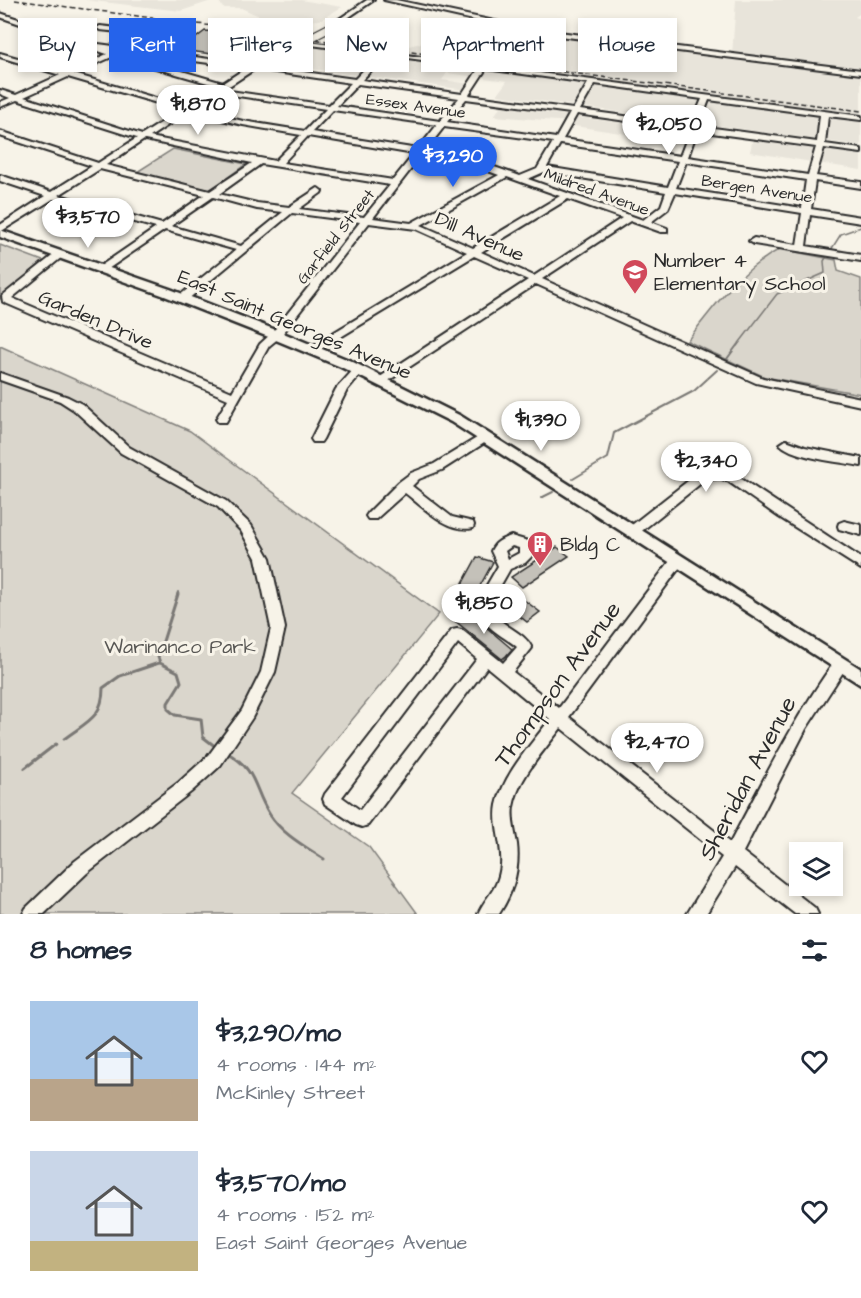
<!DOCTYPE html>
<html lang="en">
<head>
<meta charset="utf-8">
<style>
	:root { --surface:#fff; --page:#f2f2f3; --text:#1f2937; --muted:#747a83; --accent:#2563eb }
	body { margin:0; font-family:"Architects Daughter",sans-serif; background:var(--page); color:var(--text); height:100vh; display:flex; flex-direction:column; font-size:22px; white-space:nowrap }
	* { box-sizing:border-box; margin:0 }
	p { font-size:20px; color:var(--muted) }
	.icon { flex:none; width:33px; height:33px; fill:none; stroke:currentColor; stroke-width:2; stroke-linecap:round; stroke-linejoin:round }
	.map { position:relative; height:914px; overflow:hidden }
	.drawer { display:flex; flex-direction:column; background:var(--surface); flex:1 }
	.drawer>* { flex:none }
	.hud { position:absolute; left:18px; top:18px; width:825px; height:54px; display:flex; gap:12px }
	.tools { position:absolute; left:789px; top:842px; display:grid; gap:12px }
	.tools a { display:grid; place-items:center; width:54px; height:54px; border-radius:0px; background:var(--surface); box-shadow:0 3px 9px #0003; font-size:30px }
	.price { position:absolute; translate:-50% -51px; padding:0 14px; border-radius:21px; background:#fff; color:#222; font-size:20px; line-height:39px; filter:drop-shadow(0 2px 3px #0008) }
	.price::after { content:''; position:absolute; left:50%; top:36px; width:18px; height:14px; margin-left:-9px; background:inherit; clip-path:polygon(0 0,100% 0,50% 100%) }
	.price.active { background:var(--accent); color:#fff }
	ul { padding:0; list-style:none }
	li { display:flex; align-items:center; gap:18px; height:150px; padding:0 30px }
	li span { display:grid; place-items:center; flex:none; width:168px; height:120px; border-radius:0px; color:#555 }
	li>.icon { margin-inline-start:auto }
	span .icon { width:72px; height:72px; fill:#fffc; stroke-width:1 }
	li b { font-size:26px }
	h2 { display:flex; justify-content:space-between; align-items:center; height:72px; padding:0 30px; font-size:26px }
	.tag { padding:0 21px; border-radius:0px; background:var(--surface); box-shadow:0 3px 9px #0003; font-size:21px; line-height:54px }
	.tag.active { background:var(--accent); color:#fff }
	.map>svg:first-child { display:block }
</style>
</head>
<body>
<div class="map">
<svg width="861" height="914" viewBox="0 0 861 914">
	<rect width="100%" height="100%" fill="#f7f3e8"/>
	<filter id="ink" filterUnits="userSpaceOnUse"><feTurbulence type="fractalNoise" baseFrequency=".0167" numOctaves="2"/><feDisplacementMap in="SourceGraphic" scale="12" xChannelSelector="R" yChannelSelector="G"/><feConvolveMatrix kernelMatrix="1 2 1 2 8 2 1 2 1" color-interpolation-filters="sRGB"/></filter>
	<g filter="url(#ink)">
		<g fill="#e8e4da">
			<path d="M 85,0 L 214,0 L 181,11 Z"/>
			<path d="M 218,0 L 301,0 L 342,7 L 320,20 L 290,22 L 264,18 L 241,8 L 223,8 Z"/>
			<path d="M 736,0 L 861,0 L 861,13 L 855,17 L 861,19 L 861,146 L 497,95 L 507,81 L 447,73 L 442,80 L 470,84 L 466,90 L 273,64 L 318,40 L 391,50 L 430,41 L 465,43 L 479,26 L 689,53 L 691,50 L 732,55 Z"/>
			<path d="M 501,106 L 691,133 L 688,141 L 653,138 L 568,125 L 569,122 L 494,116 Z"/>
			<path d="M 753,138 L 861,153 L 861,170 L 750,152 Z"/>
		</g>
		<g fill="#dad6cc" stroke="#82807c" stroke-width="1.5">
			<path d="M 90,48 L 107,53 L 65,73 L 46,67 Z"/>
			<path d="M 173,149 L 246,164 L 210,190 L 137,172 Z"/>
			<path d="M 0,245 L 43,261 L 0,299 Z"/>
			<path d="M 780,249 L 836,260 L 838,271 L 861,279 L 861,394 L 765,377 L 687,341 C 715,305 740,270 780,249 Z"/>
			<path d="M 0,346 L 190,431 L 439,614 L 292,793 L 369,847 L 418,914 L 0,914 Z"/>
		</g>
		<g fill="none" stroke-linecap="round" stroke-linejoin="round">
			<path stroke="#7a7874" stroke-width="1.5" d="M 737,346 L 777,294 L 825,273 L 824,261 L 841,234 L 861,227"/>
			<g stroke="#7a7874" stroke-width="2">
				<path d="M 724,363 L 738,344"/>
				<path d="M 573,479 L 608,458 L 614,433 L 694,391 L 717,370"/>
				<path d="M 541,498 L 553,492"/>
				<path d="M 177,595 L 178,592"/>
			</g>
			<g stroke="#7a7874" stroke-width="3">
				<path d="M 178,594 L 158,657 L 160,663 L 178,672 L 181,682 L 168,703 L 168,709 L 175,715 L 201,719 L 203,737 L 216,747"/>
				<path d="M 64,739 C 86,722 103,718 103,688 L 120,676 L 159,663"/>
				<path d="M 226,752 C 259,771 252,787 270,815 C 282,834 306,847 324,859"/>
				<path d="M 25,768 L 56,744"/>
			</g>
		</g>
		<g fill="#c4c1b9" stroke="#2b2b2b" stroke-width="1.5">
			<path d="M 205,31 L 236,34 L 212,54 L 180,50 Z"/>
			<path d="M 557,547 L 569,556 L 522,587 L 511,577 Z"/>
			<path d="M 477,557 L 493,562 L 469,606 L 453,601 Z"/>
			<path d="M 516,594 L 540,612 L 527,622 L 503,603 Z"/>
			<path d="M 467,611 L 512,649 L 506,656 L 502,659 L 454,620 Z"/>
		</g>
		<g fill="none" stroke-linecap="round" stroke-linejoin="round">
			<g stroke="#2b2b2b" stroke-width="4">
				<g id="minor">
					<path d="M 367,0 L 374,0 L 333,28 L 329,28 L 329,26 Z"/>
					<path d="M 384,0 L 396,0 L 527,28 L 861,70 L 861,74 L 527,32 Z"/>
					<path d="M 0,13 L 91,43 L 158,52 L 174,38 L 100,30 L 97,28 L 100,26 L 180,35 L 183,37 L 182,38 L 166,53 L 252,65 L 298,42 L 301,44 L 300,45 L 260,66 L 355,79 L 379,54 L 311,45 L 308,43 L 309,42 L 861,116 L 861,120 L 828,116 L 825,144 L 861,149 L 861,153 L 824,148 L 816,176 L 861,182 L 861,188 L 815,181 L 811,209 L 861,217 L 861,223 L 810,215 L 806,246 L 861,255 L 861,261 L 754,244 L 749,241 L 754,238 L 797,245 L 802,213 L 675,193 L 668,209 L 651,222 L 667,228 L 667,232 L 661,232 L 630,221 L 542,279 L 763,378 L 861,398 L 861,406 L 756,383 L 536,284 L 385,383 L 377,383 L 375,381 L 377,379 L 528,280 L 474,256 L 316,352 L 308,352 L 307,350 L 308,348 L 467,252 L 416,229 L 369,223 L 280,337 L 269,346 L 226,422 L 218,422 L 216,419 L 228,399 L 3,302 L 2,296 L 56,253 L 62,253 L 62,257 L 12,298 L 232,392 L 260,344 L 272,333 L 360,222 L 292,213 L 187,300 L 179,300 L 179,296 L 236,250 L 165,230 L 105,271 L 99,271 L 99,267 L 156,228 L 53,199 L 0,232 L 0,225 L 45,196 L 0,181 L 0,175 L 51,192 L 92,166 L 0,136 L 0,131 L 98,163 L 137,138 L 17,100 L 0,107 L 0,102 L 10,98 L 0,94 L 0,90 L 16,95 L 60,75 L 0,57 L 0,53 L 67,72 L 107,54 L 0,17 ZM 120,51 L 246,68 L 223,83 L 120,53 ZM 386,55 L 479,68 L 462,94 L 362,80 ZM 114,56 L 218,86 L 186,107 L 74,74 ZM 255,69 L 351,83 L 329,105 L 223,90 ZM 486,69 L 588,83 L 573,109 L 469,95 ZM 68,77 L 181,110 L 142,135 L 24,97 ZM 358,84 L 459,98 L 440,121 L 337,106 ZM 595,84 L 702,99 L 691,125 L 580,110 ZM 218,93 L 326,109 L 305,131 L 243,121 L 193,109 ZM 466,99 L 570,113 L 556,138 L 447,122 ZM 709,100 L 820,115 L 817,142 L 699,126 ZM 333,110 L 437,125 L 418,149 L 312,132 ZM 188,112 L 243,125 L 301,135 L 275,161 L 150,137 ZM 577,114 L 690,130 L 680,156 L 563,139 ZM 444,127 L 553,142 L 537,169 L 520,176 L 466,157 L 426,150 ZM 697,131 L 816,147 L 808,175 L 688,157 ZM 308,136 L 414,154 L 393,180 L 283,163 ZM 144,140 L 145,140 L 252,163 L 210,191 L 106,165 ZM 560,144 L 678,161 L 668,187 L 547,167 ZM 422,155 L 461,161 L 499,175 L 411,223 L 373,218 ZM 686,162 L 806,180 L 802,208 L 676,188 ZM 261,164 L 390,185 L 364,217 L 299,209 L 321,193 L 322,191 L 318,188 L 289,207 L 257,203 L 219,194 ZM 100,169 L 204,195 L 162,224 L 59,195 ZM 544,172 L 666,192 L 661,206 L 643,220 L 528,179 ZM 507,177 L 560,196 L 473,248 L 421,225 ZM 213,197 L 257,209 L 283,212 L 241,246 L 171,226 ZM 568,199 L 622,218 L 534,276 L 481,252 Z"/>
					<path d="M 359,367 L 364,370 L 347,390 L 323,439 L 321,442 L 313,442 L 311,439 L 336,389 L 355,368 Z"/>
					<path d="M 0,373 L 68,397 L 82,404 L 129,447 L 226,501 L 251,525 L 270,558 L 285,628 L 275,672 L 252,718 L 220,766 L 191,792 L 87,873 L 44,914 L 23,914 L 26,908 L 75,861 L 179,782 L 208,756 L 242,710 L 261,672 L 271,628 L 256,558 L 241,531 L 218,507 L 121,453 L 74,410 L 60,401 L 0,380 Z"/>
					<path d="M 485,433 L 491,437 L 489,440 L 442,470 L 419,479 L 412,486 L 452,517 L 473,522 L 474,525 L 473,528 C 449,534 422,506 405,493 L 376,519 L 368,519 L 366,516 L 368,513 L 399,482 L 411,473 L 434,464 Z"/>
					<path d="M 786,440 L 805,447 L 861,458 L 861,466 C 841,462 794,458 780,444 Z"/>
					<path d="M 721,470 L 737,476 L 861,558 L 861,569 L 779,517 L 729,482 L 720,478 L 705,480 L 638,534 L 628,534 L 627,531 L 628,528 L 698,473 Z"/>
					<path d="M 844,521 L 861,525 L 861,535 L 839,529 L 838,526 L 839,523 Z"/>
					<path d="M 511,536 L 528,541 L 533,549 L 533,555 L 525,563 L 510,569 L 490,604 C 495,626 523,629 532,648 L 513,672 L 559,708 L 673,557 L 683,557 L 685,560 L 683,563 L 569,717 L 730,843 C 763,781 794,718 835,661 L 840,659 L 845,661 L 847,665 L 845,669 L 806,729 L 743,852 L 815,908 L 818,914 L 795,914 L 735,867 L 706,914 L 687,914 L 722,857 L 561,728 C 544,751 518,778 513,807 C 511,819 515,832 517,844 C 520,869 513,893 499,914 L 478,914 C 487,894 498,891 501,865 C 503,845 493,825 497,805 C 504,773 531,745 550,719 L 487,667 L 368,825 L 362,827 L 356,825 L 325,804 L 323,799 L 325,794 L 452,630 L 457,629 L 462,630 L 503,663 L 517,647 C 501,634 481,627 476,604 L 498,566 L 491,551 C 495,542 502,539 511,536 ZM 512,546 L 519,548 L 519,553 L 508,559 L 505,551 ZM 458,643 L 477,659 L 360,810 L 342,797 Z"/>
				</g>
			</g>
			<g stroke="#2b2b2b" stroke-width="5">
				<path id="major" d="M 0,230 L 170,289 L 281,332 L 351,361 L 461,416 L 861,669 L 861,685 L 451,422 L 341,367 L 271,338 L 162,295 L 0,237 Z"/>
			</g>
			<use href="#minor" fill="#f7f3e8" fill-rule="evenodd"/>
			<use href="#major" fill="#f7f3e8" fill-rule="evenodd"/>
			<path stroke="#2b2b2b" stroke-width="1.5" stroke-dasharray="5 3" stroke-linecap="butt" d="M 15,0 L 861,111"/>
			<g stroke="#2b2b2b" stroke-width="10" stroke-linecap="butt">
				<path id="minor-bridge" d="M 298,44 L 331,27"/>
			</g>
			<use href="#minor-bridge" stroke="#f7f3e8" stroke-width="8"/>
		</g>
	</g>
	<defs>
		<g id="school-pin" transform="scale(1.35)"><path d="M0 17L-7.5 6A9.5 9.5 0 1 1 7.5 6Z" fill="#d1495b" stroke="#f7f3e8"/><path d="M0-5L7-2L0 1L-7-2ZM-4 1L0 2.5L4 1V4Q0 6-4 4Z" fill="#fff"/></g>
		<g id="building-pin" transform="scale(1.35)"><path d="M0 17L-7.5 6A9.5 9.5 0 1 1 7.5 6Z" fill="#d1495b" stroke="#f7f3e8"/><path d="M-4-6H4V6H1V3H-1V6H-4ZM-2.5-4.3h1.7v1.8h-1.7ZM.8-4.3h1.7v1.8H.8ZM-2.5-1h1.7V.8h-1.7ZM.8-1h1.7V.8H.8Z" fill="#fff"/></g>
	</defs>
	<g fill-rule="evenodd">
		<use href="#school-pin" x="635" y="272"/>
		<use href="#building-pin" x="540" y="544"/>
	</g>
	<g text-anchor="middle" stroke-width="6" stroke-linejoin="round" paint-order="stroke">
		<g font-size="16" fill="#2b2b2b" stroke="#f7f3e8">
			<text transform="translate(416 105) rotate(8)" y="6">Essex Avenue</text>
			<text transform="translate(757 188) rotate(9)" y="6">Bergen Avenue</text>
			<text transform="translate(597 191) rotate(20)" y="6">Mildred Avenue</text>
			<text transform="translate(335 236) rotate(-52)" y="6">Garfield Street</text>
		</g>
		<g font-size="20" fill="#2b2b2b" stroke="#f7f3e8">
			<text transform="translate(480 236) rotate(24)" y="7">Dill Avenue</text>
			<text transform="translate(96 319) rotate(23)" y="7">Garden Drive</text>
			<text transform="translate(295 324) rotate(23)" y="7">East Saint Georges Avenue</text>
		</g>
		<g font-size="20" fill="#2b2b2b" stroke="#f7f3e8" text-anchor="start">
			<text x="654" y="267">Number 4<tspan x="654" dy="23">Elementary School</tspan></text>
			<text x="560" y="551">Bldg C</text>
		</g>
		<g font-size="20" fill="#575653" stroke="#f7f3e8">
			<text x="180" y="653">Warinanco Park</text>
		</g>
		<g font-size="24" fill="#2b2b2b" stroke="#f7f3e8">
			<text transform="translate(557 684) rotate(-54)" y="8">Thompson Avenue</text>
			<text transform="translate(747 778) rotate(-62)" y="8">Sheridan Avenue</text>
		</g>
	</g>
</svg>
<div class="tools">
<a><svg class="icon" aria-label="layers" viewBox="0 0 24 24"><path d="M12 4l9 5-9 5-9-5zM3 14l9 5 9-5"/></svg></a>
</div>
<b class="price" style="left:198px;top:136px">$1,870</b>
<b class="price" style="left:669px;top:156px">$2,050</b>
<b class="price active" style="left:453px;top:188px">$3,290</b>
<b class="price" style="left:88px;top:249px">$3,570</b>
<b class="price" style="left:541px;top:452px">$1,390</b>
<b class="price" style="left:706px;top:493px">$2,340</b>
<b class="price" style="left:484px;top:635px">$1,850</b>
<b class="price" style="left:657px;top:774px">$2,470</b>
<div class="hud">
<a class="tag">Buy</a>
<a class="tag active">Rent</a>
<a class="tag">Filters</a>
<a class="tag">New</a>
<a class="tag">Apartment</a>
<a class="tag">House</a>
</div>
</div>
<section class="drawer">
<h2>8 homes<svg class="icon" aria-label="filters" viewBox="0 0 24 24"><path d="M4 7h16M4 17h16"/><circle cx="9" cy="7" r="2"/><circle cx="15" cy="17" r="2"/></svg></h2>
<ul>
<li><span style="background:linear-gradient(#a9c7e8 65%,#b9a48a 0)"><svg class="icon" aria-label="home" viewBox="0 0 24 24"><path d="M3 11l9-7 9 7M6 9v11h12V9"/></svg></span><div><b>$3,290/mo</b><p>4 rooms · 144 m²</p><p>McKinley Street</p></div><svg class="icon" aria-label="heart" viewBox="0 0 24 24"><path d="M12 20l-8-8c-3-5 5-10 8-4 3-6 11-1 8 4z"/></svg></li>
<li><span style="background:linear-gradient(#c9d6e8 75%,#c2b280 0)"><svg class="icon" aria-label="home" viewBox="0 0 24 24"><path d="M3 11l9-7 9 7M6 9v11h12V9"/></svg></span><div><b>$3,570/mo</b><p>4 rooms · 152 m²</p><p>East Saint Georges Avenue</p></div><svg class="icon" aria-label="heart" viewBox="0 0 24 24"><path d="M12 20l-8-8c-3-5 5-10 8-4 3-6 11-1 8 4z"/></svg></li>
</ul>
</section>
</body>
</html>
